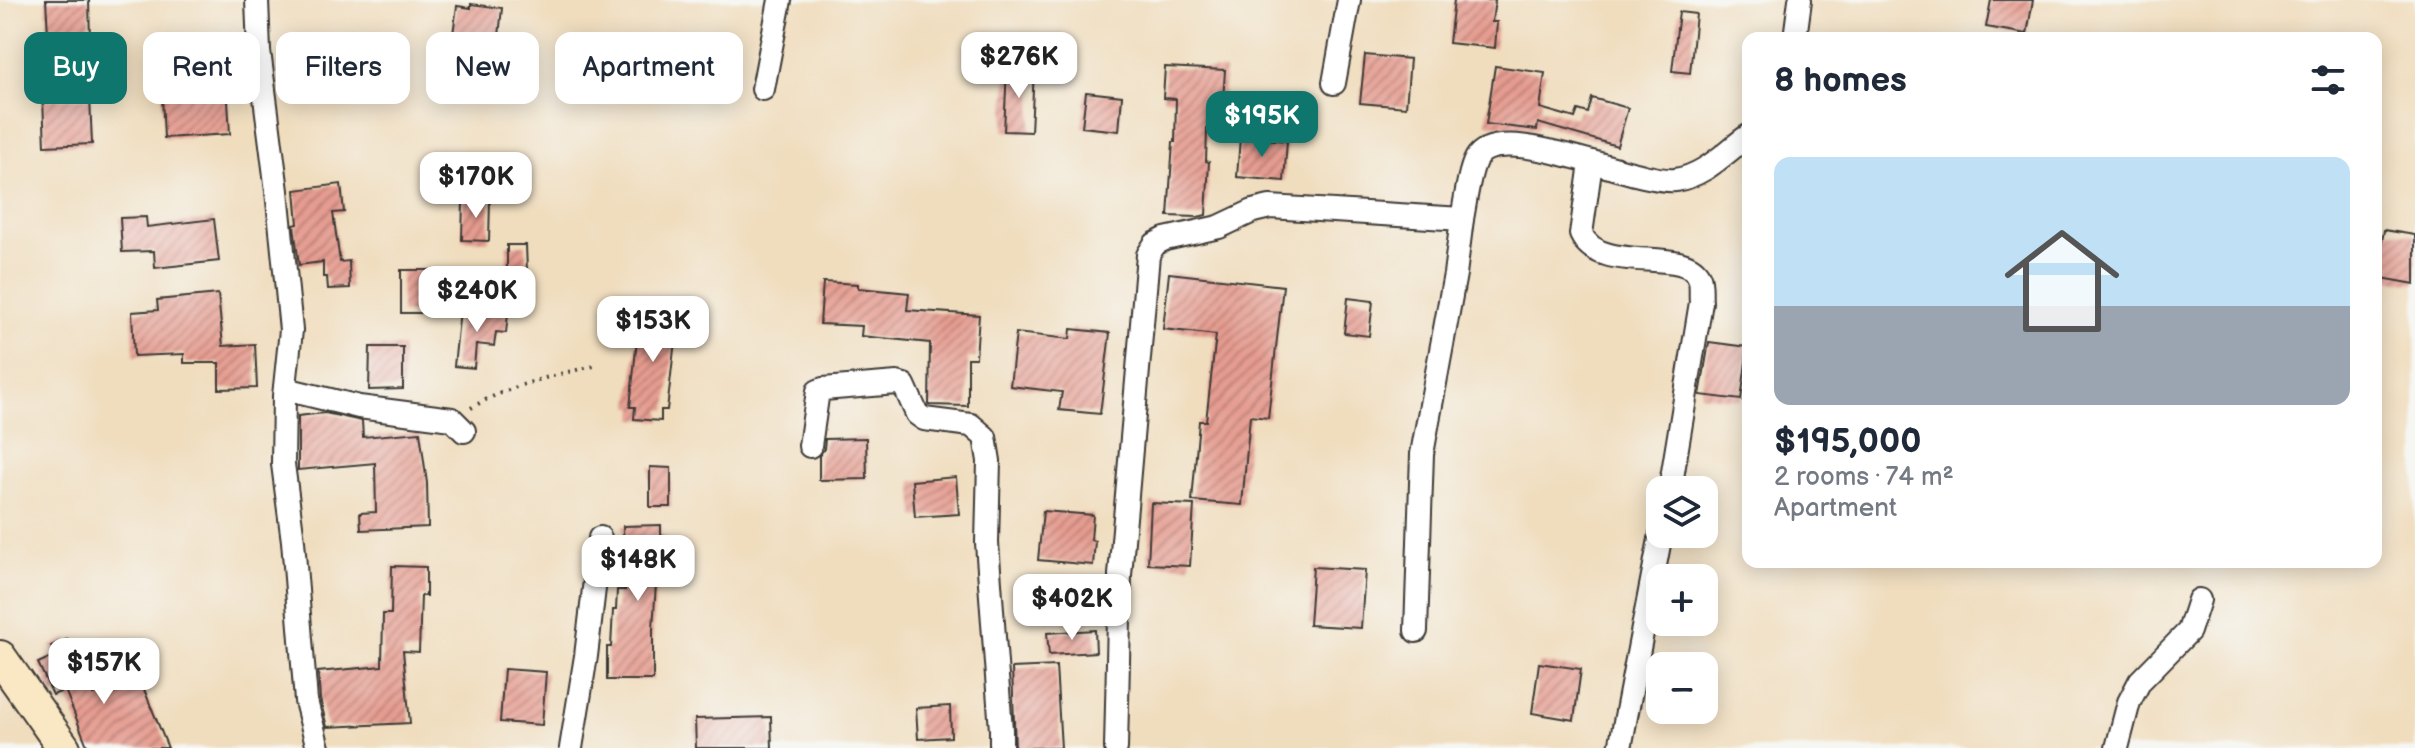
<!DOCTYPE html>
<html lang="en">
<head>
<meta charset="utf-8">
<style>
	:root { --surface:#fff; --page:#f2f2f3; --text:#1f2937; --muted:#747a83; --accent:#0f766e }
	body { margin:0; font-family:"Balsamiq Sans",sans-serif; background:var(--page); color:var(--text); height:100vh; display:flex; flex-direction:column; font-size:30px; white-space:nowrap }
	* { box-sizing:border-box; margin:0 }
	p { font-size:26px; color:var(--muted) }
	.icon { flex:none; width:44px; height:44px; fill:none; stroke:currentColor; stroke-width:2; stroke-linecap:round; stroke-linejoin:round }
	.map { position:relative; flex:1; overflow:hidden }
	.side { position:absolute; left:1742px; top:32px; width:640px; height:536px; display:flex; flex-direction:column; background:var(--surface); border-radius:16px; box-shadow:0 4px 20px #0003 }
	.side>* { flex:none }
	.banner { position:absolute; left:24px; top:32px; width:760px; height:72px; display:flex; gap:16px }
	.fabs { position:absolute; left:1646px; top:476px; display:grid; gap:16px }
	.fabs a { display:grid; place-items:center; width:72px; height:72px; border-radius:16px; background:var(--surface); box-shadow:0 4px 20px #0003; font-size:40px }
	.price { position:absolute; translate:-50% -68px; padding:0 18px; border-radius:16px; background:#fff; color:#222; font-size:26px; line-height:52px; filter:drop-shadow(0 2px 4px #0008) }
	.price::after { content:''; position:absolute; left:50%; top:48px; width:24px; height:18px; margin-left:-12px; background:inherit; clip-path:polygon(0 0,100% 0,50% 100%) }
	.price.current { background:var(--accent); color:#fff }
	ul { padding:0; list-style:none }
	li { display:grid; align-content:center; gap:16px; height:424px; padding:0 32px }
	li span { display:grid; place-items:center; height:248px; border-radius:16px; color:#555 }
	li>.icon { margin-inline-start:auto }
	span .icon { width:144px; height:144px; fill:#fffc; stroke-width:1 }
	li b { font-size:34px }
	h2 { display:flex; justify-content:space-between; align-items:center; height:96px; padding:0 32px; font-size:34px }
	.tag { padding:0 28px; border-radius:16px; background:var(--surface); box-shadow:0 4px 20px #0003; font-size:28px; line-height:72px }
	.tag.current { background:var(--accent); color:#fff }
	.map>svg:first-child { display:block }
</style>
</head>
<body>
<div class="map">
<svg width="2415" height="748" viewBox="0 0 2415 748">
	<defs>
		<pattern id="building-hatch" width="6" height="6" patternUnits="userSpaceOnUse" patternTransform="scale(2)"><rect width="6" height="6" fill="#e69c90"/><path d="M-1 1l2-2M0 6l6-6M5 7l2-2" fill="none" stroke="#ba7e75"/></pattern>
	</defs>
	<rect width="100%" height="100%" fill="#f6f6f2"/>
	<filter id="ink" filterUnits="userSpaceOnUse"><feTurbulence type="fractalNoise" baseFrequency=".0125" numOctaves="2"/><feDisplacementMap in="SourceGraphic" scale="16" xChannelSelector="R" yChannelSelector="G"/><feConvolveMatrix kernelMatrix="1 2 1 2 8 2 1 2 1" color-interpolation-filters="sRGB"/></filter>
	<filter id="wash" filterUnits="userSpaceOnUse"><feTurbulence type="fractalNoise" baseFrequency=".006" numOctaves="4" result="noise"/><feDisplacementMap in="SourceGraphic" scale="32" xChannelSelector="R" yChannelSelector="G"/><feGaussianBlur stdDeviation="1.8" result="paint"/><feColorMatrix in="noise" values="0 0 0 0 0 0 0 0 0 0 0 0 0 0 0 0 0 1.4 0 .05"/><feComposite in="paint" operator="in"/></filter>
	<g filter="url(#wash)">
		<rect width="100%" height="100%" fill="#f0ddbe"/>
		<g id="blocks">
			<g fill="url(#building-hatch)">
				<path d="M 46,0 L 89,0 L 90,40 L 93,40 L 94,65 L 50,67 Z"/>
				<path d="M 1454,0 L 1495,0 L 1492,22 L 1497,22 L 1495,48 L 1449,43 Z"/>
				<path d="M 1991,0 L 2033,0 L 2027,34 L 1986,27 Z"/>
				<path d="M 471,4 L 502,8 L 499,36 L 494,36 L 493,45 L 489,45 L 487,59 L 450,55 L 457,6 L 471,8 Z"/>
				<path d="M 1679,12 L 1696,14 L 1690,73 L 1672,71 Z"/>
				<path d="M 1365,55 L 1410,59 L 1406,107 L 1360,103 Z"/>
				<path d="M 1495,66 L 1545,73 L 1540,108 L 1575,118 L 1578,110 L 1588,113 L 1592,98 L 1628,108 L 1617,146 L 1538,123 L 1537,130 L 1486,124 Z"/>
				<path d="M 1165,67 L 1225,70 L 1223,101 L 1208,101 L 1206,161 L 1209,162 L 1206,215 L 1198,217 L 1168,216 L 1173,142 L 1175,142 L 1176,99 L 1163,98 Z"/>
				<path d="M 1007,68 L 1034,69 L 1031,132 L 1004,131 Z"/>
				<path d="M 227,85 L 230,134 L 164,138 L 162,96 L 203,94 L 202,87 Z"/>
				<path d="M 1086,92 L 1122,96 L 1119,131 L 1082,127 Z"/>
				<path d="M 90,97 L 92,144 L 45,146 L 43,99 Z"/>
				<path d="M 1240,137 L 1287,141 L 1284,181 L 1237,177 Z"/>
				<path d="M 341,184 L 344,212 L 333,213 L 340,262 L 349,261 L 350,288 L 328,289 L 327,277 L 323,277 L 323,262 L 299,265 L 294,225 L 298,224 L 295,190 Z"/>
				<path d="M 463,200 L 490,200 L 489,241 L 462,240 Z"/>
				<path d="M 146,217 L 147,227 L 214,219 L 219,261 L 155,268 L 154,251 L 122,252 L 120,218 Z"/>
				<path d="M 2384,230 L 2415,235 L 2415,284 L 2376,277 Z"/>
				<path d="M 507,245 L 526,245 L 527,271 L 507,271 Z"/>
				<rect x="401" y="270" width="42" height="43"/>
				<path d="M 1169,273 L 1283,286 L 1268,418 L 1250,416 L 1242,505 L 1192,501 L 1199,421 L 1206,421 L 1216,335 L 1163,329 Z"/>
				<path d="M 823,282 L 858,284 L 858,288 L 909,293 L 907,310 L 979,315 L 976,358 L 968,358 L 968,406 L 929,405 L 930,343 L 861,336 L 862,326 L 820,324 Z"/>
				<path d="M 218,294 L 223,346 L 255,344 L 257,388 L 219,389 L 219,363 L 184,363 L 184,354 L 134,356 L 132,312 L 158,310 L 157,300 Z"/>
				<path d="M 1348,298 L 1373,301 L 1369,336 L 1344,333 Z"/>
				<path d="M 460,310 L 508,314 L 506,333 L 496,332 L 494,346 L 476,344 L 474,368 L 454,366 Z"/>
				<path d="M 640,310 L 678,314 L 667,410 L 661,410 L 661,421 L 634,419 L 635,407 L 630,407 Z"/>
				<path d="M 1071,329 L 1110,333 L 1100,414 L 1059,410 L 1062,392 L 1010,386 L 1016,333 L 1070,339 Z"/>
				<path d="M 1709,342 L 1748,347 L 1741,400 L 1700,395 Z"/>
				<path d="M 370,347 L 403,347 L 403,389 L 369,390 Z"/>
				<path d="M 325,413 L 362,421 L 363,437 L 420,432 L 427,483 L 428,527 L 361,530 L 360,513 L 376,512 L 375,463 L 298,470 L 298,416 Z"/>
				<path d="M 866,438 L 867,479 L 819,480 L 819,456 L 824,449 L 825,439 Z"/>
				<path d="M 650,467 L 671,468 L 671,507 L 650,507 Z"/>
				<path d="M 956,477 L 959,514 L 915,517 L 912,481 Z"/>
				<path d="M 1151,503 L 1194,505 L 1190,566 L 1148,564 Z"/>
				<path d="M 1043,511 L 1093,515 L 1091,540 L 1095,541 L 1093,565 L 1038,560 Z"/>
				<path d="M 661,525 L 661,535 L 670,539 L 671,550 L 677,553 L 677,568 L 657,569 L 653,628 L 653,680 L 607,680 L 607,647 L 611,647 L 613,610 L 616,610 L 617,590 L 625,590 L 623,526 Z"/>
				<path d="M 392,566 L 426,567 L 426,596 L 421,596 L 419,652 L 403,651 L 410,723 L 327,727 L 320,699 L 318,672 L 382,666 L 383,614 L 391,614 Z"/>
				<path d="M 1313,567 L 1365,570 L 1361,628 L 1309,625 Z"/>
				<path d="M 1095,630 L 1096,652 L 1049,655 L 1047,633 Z"/>
				<path d="M 68,639 L 93,695 L 139,677 L 168,748 L 88,748 L 65,690 L 53,695 L 38,663 L 56,655 L 51,646 Z"/>
				<path d="M 1539,663 L 1581,669 L 1574,720 L 1532,713 Z"/>
				<path d="M 1056,666 L 1061,748 L 1015,748 L 1012,668 Z"/>
				<path d="M 504,669 L 546,672 L 542,725 L 500,722 Z"/>
				<path d="M 950,706 L 951,737 L 918,739 L 916,708 Z"/>
				<path d="M 771,717 L 772,748 L 696,748 L 695,719 Z"/>
			</g>
		</g>
	</g>
	<g filter="url(#ink)">
		<use href="#blocks" fill-opacity="0" stroke="#3c3934" stroke-width="2"/>
		<g fill="none" stroke-linecap="round" stroke-linejoin="round">
			<g stroke="#3c3934" stroke-width="26">
				<g id="street">
					<path d="M 257,0 L 259,51 L 277,191 L 291,330 L 284,396 L 283,464 L 293,541 L 306,701 L 318,748"/>
					<path d="M 1795,38 L 1800,0"/>
					<path d="M 1334,83 L 1349,0"/>
					<path d="M 763,89 L 780,0"/>
					<path d="M 1591,163 L 1581,234 C 1600,276 1685,245 1699,277 C 1702,284 1700,295 1701,302 L 1670,490"/>
					<path d="M 285,389 L 359,407 L 452,419 L 464,431"/>
					<path d="M 810,446 L 818,391 L 823,389 L 897,383 L 904,385 L 917,414 L 924,419 L 971,425 L 985,437 L 989,461 L 987,543 L 1001,730 L 1001,748"/>
					<path d="M 1416,631 L 1422,454 L 1455,274 L 1462,219"/>
					<path d="M 571,748 L 586,656 L 600,538"/>
					<path d="M 1116,748 L 1120,575 L 1148,255 L 1155,244 L 1165,239 L 1219,227 L 1253,211 L 1270,207 L 1462,219 C 1465,204 1469,171 1476,159 C 1498,118 1635,184 1675,180 C 1705,176 1725,152 1748,136"/>
					<path d="M 1620,748 L 1661,534"/>
					<path d="M 2117,748 L 2129,702 L 2140,681 L 2189,631 L 2199,600"/>
				</g>
			</g>
			<g stroke="#3c3934" stroke-width="36">
				<path id="secondary" d="M 0,657 L 64,748"/>
			</g>
			<path stroke="#3c3934" stroke-width="4" stroke-dasharray="2 6" stroke-linecap="butt" d="M 471,408 C 509,385 555,375 598,365"/>
			<use href="#street" stroke="#fff" stroke-width="22"/>
			<use href="#secondary" stroke="#fae7c3" stroke-width="32"/>
		</g>
	</g>
</svg>
<div class="fabs">
<a><svg class="icon" aria-label="layers" viewBox="0 0 24 24"><path d="M12 4l9 5-9 5-9-5zM3 14l9 5 9-5"/></svg></a>
<a>+</a>
<a>−</a>
</div>
<b class="price" style="left:1019px;top:100px">$276K</b>
<b class="price current" style="left:1262px;top:159px">$195K</b>
<b class="price" style="left:476px;top:220px">$170K</b>
<b class="price" style="left:477px;top:334px">$240K</b>
<b class="price" style="left:653px;top:364px">$153K</b>
<b class="price" style="left:638px;top:603px">$148K</b>
<b class="price" style="left:1072px;top:642px">$402K</b>
<b class="price" style="left:104px;top:706px">$157K</b>
<div class="banner">
<a class="tag current">Buy</a>
<a class="tag">Rent</a>
<a class="tag">Filters</a>
<a class="tag">New</a>
<a class="tag">Apartment</a>
</div>
<section class="side">
<h2>8 homes<svg class="icon" aria-label="filters" viewBox="0 0 24 24"><path d="M4 7h16M4 17h16"/><circle cx="9" cy="7" r="2"/><circle cx="15" cy="17" r="2"/></svg></h2>
<ul>
<li><span style="background:linear-gradient(#bfe0f5 60%,#9aa5b1 0)"><svg class="icon" aria-label="home" viewBox="0 0 24 24"><path d="M3 11l9-7 9 7M6 9v11h12V9"/></svg></span><div><b>$195,000</b><p>2 rooms · 74 m²</p><p>Apartment</p></div></li>
</ul>
</section>
</div>
</body>
</html>
